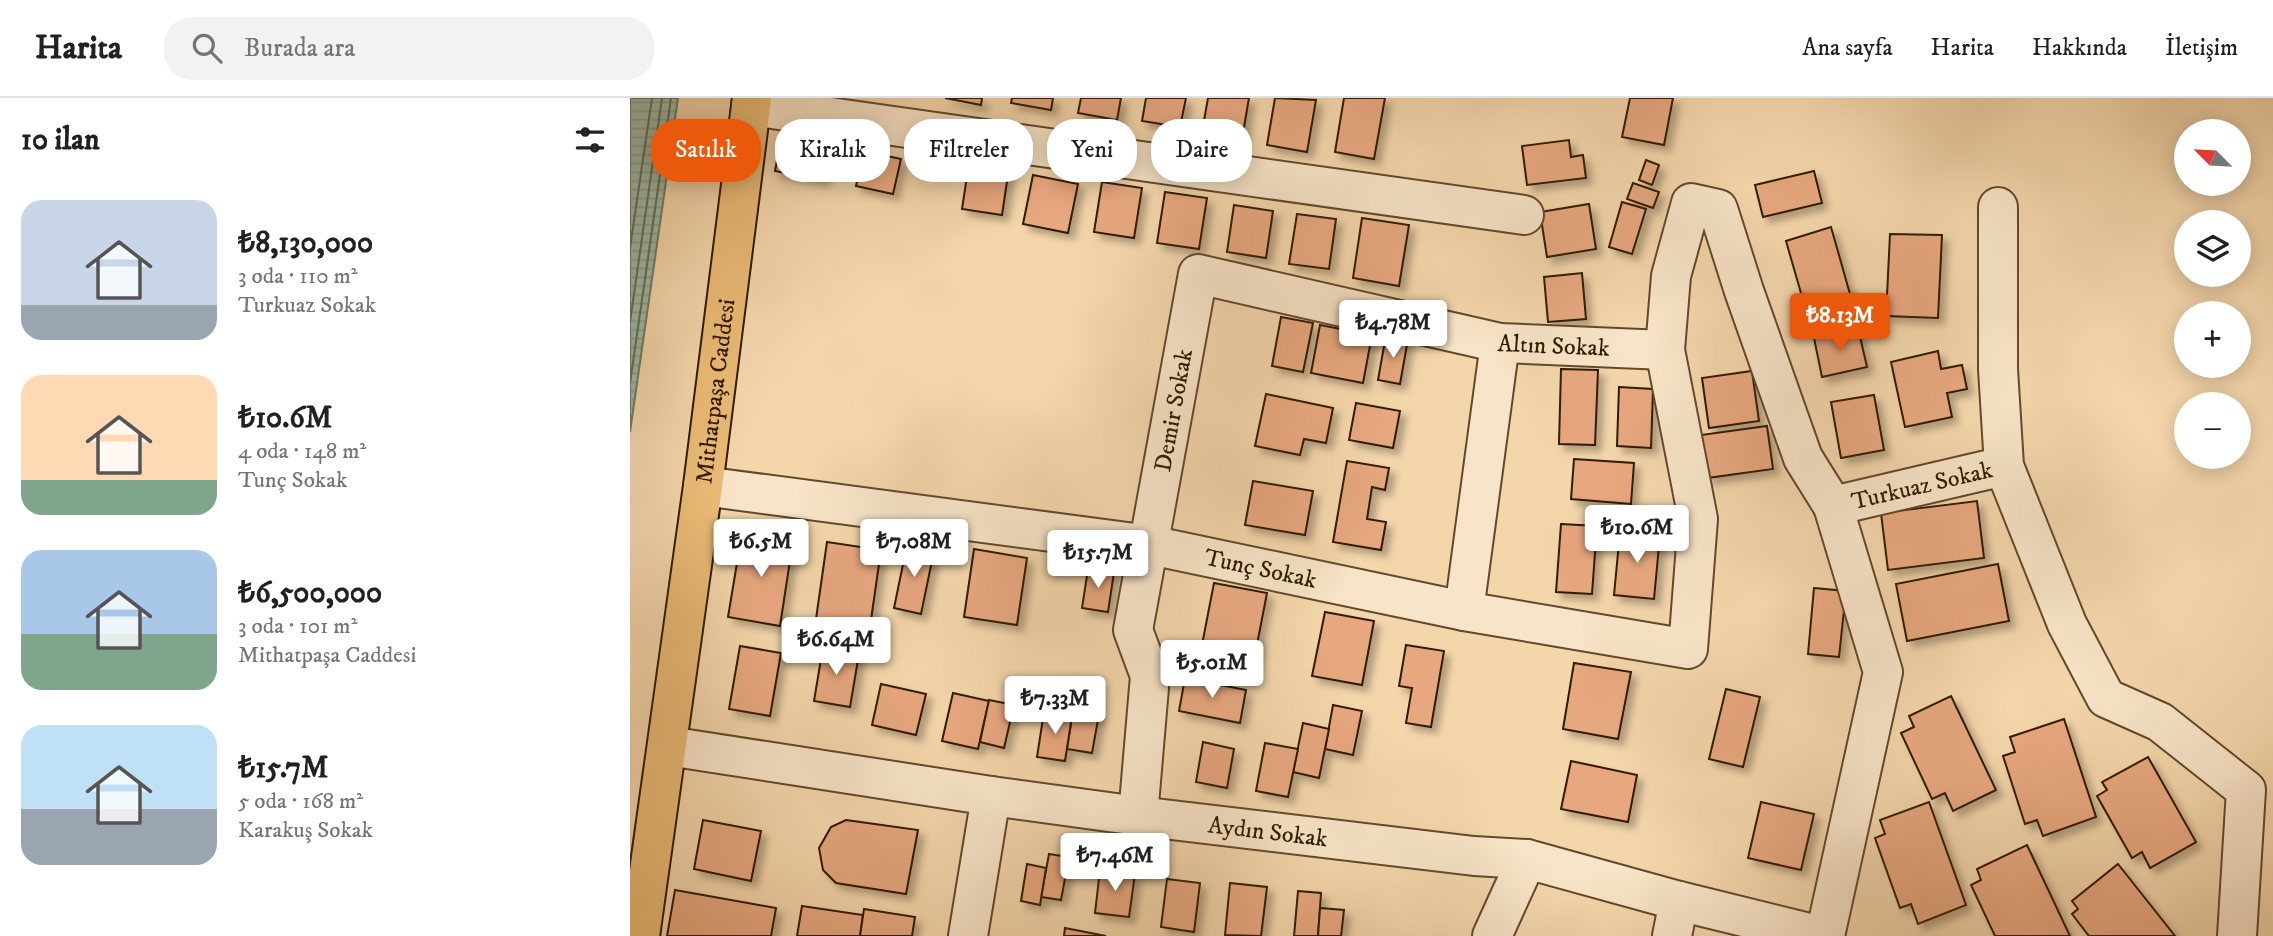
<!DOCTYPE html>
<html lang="tr">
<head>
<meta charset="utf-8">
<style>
	:root { --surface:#fff; --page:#f2f2f2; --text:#202124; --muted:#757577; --line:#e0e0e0; --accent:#ea580c }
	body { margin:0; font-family:"IM FELL DW Pica",serif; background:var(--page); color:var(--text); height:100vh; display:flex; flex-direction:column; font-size:26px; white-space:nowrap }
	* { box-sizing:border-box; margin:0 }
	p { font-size:23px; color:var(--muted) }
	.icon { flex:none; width:38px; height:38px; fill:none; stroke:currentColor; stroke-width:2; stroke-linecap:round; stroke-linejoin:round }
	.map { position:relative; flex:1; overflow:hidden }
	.sheet { display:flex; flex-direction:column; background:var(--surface); width:630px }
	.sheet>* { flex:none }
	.banner { position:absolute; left:21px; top:21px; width:665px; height:63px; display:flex; gap:14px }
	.needle { width:46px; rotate:294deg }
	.buttons { position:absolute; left:1544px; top:21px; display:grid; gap:14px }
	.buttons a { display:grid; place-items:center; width:77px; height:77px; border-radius:50%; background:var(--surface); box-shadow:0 4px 18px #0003; font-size:35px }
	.price { position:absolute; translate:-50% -60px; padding:0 16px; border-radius:7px; background:#fff; color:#222; font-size:23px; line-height:46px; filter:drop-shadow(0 2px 4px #0008) }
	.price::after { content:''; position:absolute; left:50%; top:42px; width:21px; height:16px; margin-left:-10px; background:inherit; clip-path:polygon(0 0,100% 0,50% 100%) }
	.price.current { background:var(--accent); color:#fff }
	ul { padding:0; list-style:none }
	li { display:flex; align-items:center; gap:21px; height:175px; padding:0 21px }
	li span { display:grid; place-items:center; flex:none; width:196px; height:140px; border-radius:21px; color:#555 }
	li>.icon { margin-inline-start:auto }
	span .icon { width:84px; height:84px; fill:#fffc; stroke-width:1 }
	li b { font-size:30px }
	h2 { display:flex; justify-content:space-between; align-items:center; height:84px; padding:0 21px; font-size:30px }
	.pill { padding:0 24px; border-radius:28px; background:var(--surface); box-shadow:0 4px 18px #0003; font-size:24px; line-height:63px }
	.pill.current { background:var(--accent); color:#fff }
	header { display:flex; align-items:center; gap:42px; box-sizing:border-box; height:98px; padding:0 35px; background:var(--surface); border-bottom:2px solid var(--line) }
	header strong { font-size:33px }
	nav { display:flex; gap:38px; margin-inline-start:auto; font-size:24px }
	.search { width:490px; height:63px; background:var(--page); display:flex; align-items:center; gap:18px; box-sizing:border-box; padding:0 24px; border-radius:28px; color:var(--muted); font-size:26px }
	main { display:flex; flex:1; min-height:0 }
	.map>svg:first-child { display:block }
</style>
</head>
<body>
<header>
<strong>Harita</strong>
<div class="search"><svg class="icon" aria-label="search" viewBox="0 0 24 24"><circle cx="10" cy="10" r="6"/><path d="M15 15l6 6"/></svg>Burada ara</div>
<nav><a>Ana sayfa</a><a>Harita</a><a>Hakkında</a><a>İletişim</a></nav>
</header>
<main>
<section class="sheet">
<h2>10 ilan<svg class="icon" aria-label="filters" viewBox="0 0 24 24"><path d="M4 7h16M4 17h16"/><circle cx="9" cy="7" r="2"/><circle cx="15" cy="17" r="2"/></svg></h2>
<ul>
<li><span style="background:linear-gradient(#c9d6e8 75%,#9aa5b1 0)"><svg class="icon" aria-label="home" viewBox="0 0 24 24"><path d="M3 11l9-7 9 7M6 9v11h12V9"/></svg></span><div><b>₺8,130,000</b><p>3 oda · 110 m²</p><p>Turkuaz Sokak</p></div></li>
<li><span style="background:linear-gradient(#ffd9b3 75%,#7fa58c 0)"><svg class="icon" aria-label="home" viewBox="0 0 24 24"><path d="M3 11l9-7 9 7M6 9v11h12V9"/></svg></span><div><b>₺10.6M</b><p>4 oda · 148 m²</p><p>Tunç Sokak</p></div></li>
<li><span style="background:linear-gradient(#a9c7e8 60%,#7fa58c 0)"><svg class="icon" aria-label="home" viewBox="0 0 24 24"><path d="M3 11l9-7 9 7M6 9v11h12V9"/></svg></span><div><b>₺6,500,000</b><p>3 oda · 101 m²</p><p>Mithatpaşa Caddesi</p></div></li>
<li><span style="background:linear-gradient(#bfe0f5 60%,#9aa5b1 0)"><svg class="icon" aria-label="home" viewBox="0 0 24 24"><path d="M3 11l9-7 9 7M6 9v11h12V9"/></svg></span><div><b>₺15.7M</b><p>5 oda · 168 m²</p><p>Karakuş Sokak</p></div></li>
</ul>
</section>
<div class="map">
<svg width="1643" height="838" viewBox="0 0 1643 838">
	<defs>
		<pattern id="water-rules" width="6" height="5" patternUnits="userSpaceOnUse" patternTransform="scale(1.75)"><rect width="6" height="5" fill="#9cb9a7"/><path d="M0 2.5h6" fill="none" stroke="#879e8e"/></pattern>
		<filter id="shadow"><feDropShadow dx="6" dy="6" stdDeviation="3.5" flood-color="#0004"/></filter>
	</defs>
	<rect width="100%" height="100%" fill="#f4d6ab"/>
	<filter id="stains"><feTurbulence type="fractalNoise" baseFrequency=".00286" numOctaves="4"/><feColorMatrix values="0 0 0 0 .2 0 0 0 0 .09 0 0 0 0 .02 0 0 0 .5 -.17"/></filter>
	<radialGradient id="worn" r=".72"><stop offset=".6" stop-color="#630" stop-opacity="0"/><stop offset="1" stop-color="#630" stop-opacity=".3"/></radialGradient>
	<path fill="url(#water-rules)" stroke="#717964" stroke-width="2" d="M 0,0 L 48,0 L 0,334 Z"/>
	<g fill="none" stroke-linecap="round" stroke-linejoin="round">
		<g stroke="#666a54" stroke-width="2">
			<path d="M 0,150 L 22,0"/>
			<path d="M 0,224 L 32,0"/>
			<path d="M 0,285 L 41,0"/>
		</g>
	</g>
	<g fill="#e7a77f" stroke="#311a00" stroke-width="2" filter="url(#shadow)">
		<path d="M 315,0 L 352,0 L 351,7 Z"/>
		<path d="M 382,0 L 423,0 L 421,12 L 381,5 Z"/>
		<path d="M 451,0 L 491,0 L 487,22 L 448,15 Z"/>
		<path d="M 516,0 L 556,0 L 550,29 L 512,23 Z"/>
		<path d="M 578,0 L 619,0 L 612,41 L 572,34 Z"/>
		<path d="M 645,0 L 686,2 L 677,54 L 637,47 Z"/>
		<path d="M 714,0 L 755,0 L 744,61 L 705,54 Z"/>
		<path d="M 1000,0 L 1043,0 L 1034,47 L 992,39 Z"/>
		<path d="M 152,36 L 200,44 L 193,82 L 145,73 Z"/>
		<path d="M 939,42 L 941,59 L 953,57 L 956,80 L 897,87 L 892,48 Z"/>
		<path d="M 234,53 L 271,61 L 263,96 L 226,88 Z"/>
		<path d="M 1016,62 L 1029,67 L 1022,87 L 1009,82 Z"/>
		<path d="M 339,65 L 379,70 L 372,117 L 332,111 Z"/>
		<path d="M 1184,73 L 1192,105 L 1133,119 L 1125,87 Z"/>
		<path d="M 403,77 L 448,86 L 438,135 L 393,126 Z"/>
		<path d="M 472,84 L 512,90 L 504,140 L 464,134 Z"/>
		<path d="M 1003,85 L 1029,94 L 1023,110 L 997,101 Z"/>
		<path d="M 535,94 L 577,100 L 569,151 L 527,145 Z"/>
		<path d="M 992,104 L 1016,111 L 1002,156 L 979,149 Z"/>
		<path d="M 959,106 L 966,151 L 917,159 L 910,114 Z"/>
		<path d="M 604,107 L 643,113 L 636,160 L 597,154 Z"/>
		<path d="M 667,116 L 706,121 L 699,171 L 659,166 Z"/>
		<path d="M 732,120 L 779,127 L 769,188 L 723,180 Z"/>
		<path d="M 1201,129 L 1220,196 L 1175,209 L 1156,143 Z"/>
		<path d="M 1260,136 L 1312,137 L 1308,220 L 1256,218 Z"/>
		<path d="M 952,175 L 956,221 L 918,224 L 914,179 Z"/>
		<path d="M 651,219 L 683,225 L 673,274 L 642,268 Z"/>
		<path d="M 690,227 L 742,237 L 733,285 L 681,275 Z"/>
		<path d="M 1228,230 L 1237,269 L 1192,279 L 1184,240 Z"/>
		<path d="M 756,237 L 778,241 L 770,286 L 748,282 Z"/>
		<path d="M 1308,253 L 1311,271 L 1332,267 L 1337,291 L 1317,295 L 1322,319 L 1275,329 L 1261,264 Z"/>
		<path d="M 931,271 L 968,272 L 965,347 L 929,346 Z"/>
		<path d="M 1122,273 L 1129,323 L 1079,330 L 1072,280 Z"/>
		<path d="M 989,289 L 1023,291 L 1021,350 L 987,348 Z"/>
		<path d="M 636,296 L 703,310 L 696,345 L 674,341 L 670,357 L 625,348 Z"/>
		<path d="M 1244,297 L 1254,352 L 1211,360 L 1201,304 Z"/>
		<path d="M 726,305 L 770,313 L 763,350 L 719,342 Z"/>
		<path d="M 1137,328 L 1143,371 L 1077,380 L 1071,337 Z"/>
		<path d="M 944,361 L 1004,365 L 1001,406 L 941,401 Z"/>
		<path d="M 717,363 L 759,370 L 755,392 L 742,389 L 737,421 L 756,424 L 751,452 L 703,444 Z"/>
		<path d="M 623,383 L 683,393 L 675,437 L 615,427 Z"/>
		<path d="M 1347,403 L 1354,460 L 1258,472 L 1251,415 Z"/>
		<path d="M 931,426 L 967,428 L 962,496 L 926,494 Z"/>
		<path d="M 990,434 L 1030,437 L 1024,501 L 984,497 Z"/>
		<path d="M 112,435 L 163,443 L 150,528 L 98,519 Z"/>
		<path d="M 197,444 L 251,452 L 239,536 L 185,528 Z"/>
		<path d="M 277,447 L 304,453 L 291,516 L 264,510 Z"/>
		<path d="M 344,451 L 397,460 L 387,527 L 334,519 Z"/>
		<path d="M 1368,466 L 1379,523 L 1277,543 L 1266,486 Z"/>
		<path d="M 458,471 L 484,474 L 478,514 L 452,510 Z"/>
		<path d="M 584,485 L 637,495 L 624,562 L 571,552 Z"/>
		<path d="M 1184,490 L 1216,493 L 1209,559 L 1178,556 Z"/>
		<path d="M 695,514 L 744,523 L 732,587 L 682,578 Z"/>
		<path d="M 776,547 L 814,553 L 801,629 L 776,625 L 782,590 L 769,588 Z"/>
		<path d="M 110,548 L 151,555 L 140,618 L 99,611 Z"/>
		<path d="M 193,549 L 229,556 L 220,609 L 184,603 Z"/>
		<path d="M 944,565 L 1001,574 L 988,641 L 933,631 Z"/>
		<path d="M 555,580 L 616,592 L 610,625 L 549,613 Z"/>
		<path d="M 251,586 L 296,596 L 286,637 L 242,627 Z"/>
		<path d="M 1096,591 L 1130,599 L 1113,669 L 1079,661 Z"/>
		<path d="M 323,595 L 359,603 L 348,651 L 312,643 Z"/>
		<path d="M 1321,598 L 1366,692 L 1323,713 L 1315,695 L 1302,701 L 1271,635 L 1284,629 L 1279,618 Z"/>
		<path d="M 359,602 L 384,607 L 374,650 L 350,644 Z"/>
		<path d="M 703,607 L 732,613 L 723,657 L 695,651 Z"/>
		<path d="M 443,612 L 469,616 L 462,655 L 437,651 Z"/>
		<path d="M 414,614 L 442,618 L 435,663 L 407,659 Z"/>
		<path d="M 1434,621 L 1466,719 L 1413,738 L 1407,722 L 1395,726 L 1373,658 L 1385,654 L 1380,639 Z"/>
		<path d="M 673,625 L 699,631 L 689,680 L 663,674 Z"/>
		<path d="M 573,644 L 604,651 L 597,690 L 566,684 Z"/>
		<path d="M 635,645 L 668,651 L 658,699 L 626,693 Z"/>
		<path d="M 1518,659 L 1566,744 L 1520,770 L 1512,754 L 1502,760 L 1467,698 L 1477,692 L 1472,684 Z"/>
		<path d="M 941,663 L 1007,677 L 998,724 L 931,711 Z"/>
		<path d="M 1131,704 L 1184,716 L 1171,772 L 1118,760 Z"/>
		<path d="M 1299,704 L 1336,807 L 1288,826 L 1281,806 L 1270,810 L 1245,740 L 1255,736 L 1250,722 Z"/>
		<path d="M 73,722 L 131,733 L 121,783 L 64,771 Z"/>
		<path d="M 216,722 L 288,732 L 276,796 L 206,785 L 193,772 L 189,750 L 201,729 Z"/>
		<path d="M 1397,747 L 1440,838 L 1365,838 L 1341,787 L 1351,782 L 1347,771 Z"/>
		<path d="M 419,756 L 439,759 L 431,802 L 411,799 Z"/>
		<path d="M 397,766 L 416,770 L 410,807 L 391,803 Z"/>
		<path d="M 1488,766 L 1545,838 L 1459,838 L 1442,816 L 1448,811 L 1442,803 Z"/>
		<path d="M 470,772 L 505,776 L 499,819 L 465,815 Z"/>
		<path d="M 537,781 L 570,785 L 564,834 L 531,829 Z"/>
		<path d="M 600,785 L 637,789 L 631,838 L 595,837 Z"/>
		<path d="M 45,792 L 146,810 L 141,838 L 37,838 Z"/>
		<path d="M 668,793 L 691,795 L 688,838 L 664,838 Z"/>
		<path d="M 172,808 L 233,817 L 230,838 L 167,838 Z"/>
		<path d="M 690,810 L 714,812 L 711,838 L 688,838 Z"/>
		<path d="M 234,811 L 285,819 L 282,838 L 230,838 Z"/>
		<path d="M 435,830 L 476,838 L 434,838 Z"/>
	</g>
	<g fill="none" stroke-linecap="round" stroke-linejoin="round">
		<g stroke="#62492b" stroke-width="42">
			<g id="minor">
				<path d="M 121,8 L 894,117"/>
				<path d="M 1368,109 L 1368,271 L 1374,368 L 1437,526 L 1476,600 L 1530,624 L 1616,692 L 1607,838"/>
				<path id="s1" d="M 73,388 L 520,447 L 834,513 L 1058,551 L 1068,421 L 1035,252 L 1041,178 L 1061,105 L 1088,111 L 1114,193 L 1173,360 L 1203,408 L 1374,368"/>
				<path d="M 834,513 L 870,245"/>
				<path id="s2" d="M 38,648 L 361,698 L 508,718 L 844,758 L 897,761 L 1049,803 L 1191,838"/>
				<path id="s3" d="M 508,718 L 520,578 L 503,532 L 568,176 L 870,245 L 1035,252"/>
				<path d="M 338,838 L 361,698"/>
				<path d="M 862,838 L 897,761"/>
				<path d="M 1042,838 L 1049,803"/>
				<path d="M 1195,838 L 1253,574 L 1203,408"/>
			</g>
		</g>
		<g stroke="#311a00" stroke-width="42">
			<g id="major">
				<path id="s4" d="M 10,838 L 73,388 L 122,0"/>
			</g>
		</g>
		<use href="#minor" stroke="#f8e4c8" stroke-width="38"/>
		<use href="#major" stroke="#eabb76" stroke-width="38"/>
	</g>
	<g text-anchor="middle" stroke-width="6" stroke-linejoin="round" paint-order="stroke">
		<g font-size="24" fill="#311a00" stroke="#f8e4c8">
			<text dy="8" stroke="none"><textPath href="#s3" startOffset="915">Altın Sokak</textPath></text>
			<text dy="8" stroke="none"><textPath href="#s4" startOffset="550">Mithatpaşa Caddesi</textPath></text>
			<text dy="8" stroke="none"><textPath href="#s3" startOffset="413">Demir Sokak</textPath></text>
			<text dy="8" stroke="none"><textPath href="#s1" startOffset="1890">Turkuaz Sokak</textPath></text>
			<text dy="8" stroke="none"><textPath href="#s1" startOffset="564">Tunç Sokak</textPath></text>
			<text dy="8" stroke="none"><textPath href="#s2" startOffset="606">Aydın Sokak</textPath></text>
		</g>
	</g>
	<rect width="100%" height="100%" filter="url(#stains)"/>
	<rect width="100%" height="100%" fill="url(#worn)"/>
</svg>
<div class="buttons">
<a><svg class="needle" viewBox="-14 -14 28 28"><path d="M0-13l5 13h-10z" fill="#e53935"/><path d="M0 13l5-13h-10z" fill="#757577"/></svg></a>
<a><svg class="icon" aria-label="layers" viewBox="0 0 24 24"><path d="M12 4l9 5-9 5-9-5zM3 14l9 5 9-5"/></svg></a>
<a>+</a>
<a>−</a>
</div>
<b class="price current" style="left:1210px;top:255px">₺8.13M</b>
<b class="price" style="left:763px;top:262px">₺4.78M</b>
<b class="price" style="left:1007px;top:467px">₺10.6M</b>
<b class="price" style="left:131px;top:481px">₺6.5M</b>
<b class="price" style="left:284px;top:481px">₺7.08M</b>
<b class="price" style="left:468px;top:492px">₺15.7M</b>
<b class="price" style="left:206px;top:579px">₺6.64M</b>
<b class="price" style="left:582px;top:602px">₺5.01M</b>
<b class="price" style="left:425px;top:638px">₺7.33M</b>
<b class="price" style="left:485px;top:795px">₺7.46M</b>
<div class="banner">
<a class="pill current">Satılık</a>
<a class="pill">Kiralık</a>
<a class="pill">Filtreler</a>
<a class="pill">Yeni</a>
<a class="pill">Daire</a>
</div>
</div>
</main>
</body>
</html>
